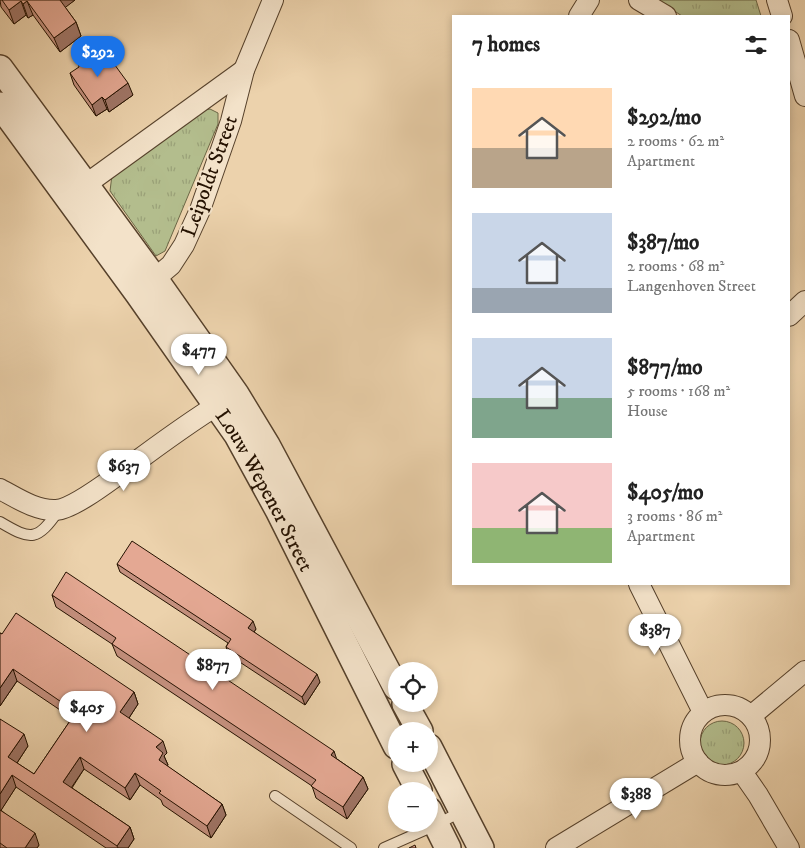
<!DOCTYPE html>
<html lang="en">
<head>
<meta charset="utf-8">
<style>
	:root { --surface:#fff; --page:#f6f6f6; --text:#222; --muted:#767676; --accent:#1a73e8 }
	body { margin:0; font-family:"IM FELL DW Pica",serif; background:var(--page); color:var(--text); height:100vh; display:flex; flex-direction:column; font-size:19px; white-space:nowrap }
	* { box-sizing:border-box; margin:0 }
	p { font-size:16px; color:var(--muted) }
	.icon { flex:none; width:28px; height:28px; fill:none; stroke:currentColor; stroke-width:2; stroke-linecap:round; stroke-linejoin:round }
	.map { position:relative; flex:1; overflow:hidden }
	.details { position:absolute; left:452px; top:15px; width:338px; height:570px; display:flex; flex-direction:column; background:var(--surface); border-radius:0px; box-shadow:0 2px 8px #0003 }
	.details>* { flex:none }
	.fabs { position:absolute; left:388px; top:662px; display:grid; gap:10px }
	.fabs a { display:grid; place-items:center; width:50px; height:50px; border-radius:50%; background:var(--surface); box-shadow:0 2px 8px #0003; font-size:25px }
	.price { position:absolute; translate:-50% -42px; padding:0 11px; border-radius:18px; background:#fff; color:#222; font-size:16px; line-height:32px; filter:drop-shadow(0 1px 2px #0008) }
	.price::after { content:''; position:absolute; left:50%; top:30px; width:15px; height:11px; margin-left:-8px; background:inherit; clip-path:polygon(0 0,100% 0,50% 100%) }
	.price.on { background:var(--accent); color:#fff }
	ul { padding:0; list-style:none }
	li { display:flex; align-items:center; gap:15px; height:125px; padding:0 20px }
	li span { display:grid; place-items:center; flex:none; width:140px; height:100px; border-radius:0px; color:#555 }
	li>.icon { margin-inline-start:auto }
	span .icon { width:60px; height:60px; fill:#fffc; stroke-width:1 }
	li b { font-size:21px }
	h2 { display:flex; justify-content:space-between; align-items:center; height:60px; padding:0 20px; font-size:21px }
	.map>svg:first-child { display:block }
</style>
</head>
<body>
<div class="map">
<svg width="805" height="848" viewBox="0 0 805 848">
	<defs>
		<pattern id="grass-tufts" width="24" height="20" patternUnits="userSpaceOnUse" patternTransform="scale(1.25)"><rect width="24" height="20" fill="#b3bd8d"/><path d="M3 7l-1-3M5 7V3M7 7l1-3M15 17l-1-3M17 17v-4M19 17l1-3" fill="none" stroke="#9aa178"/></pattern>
	</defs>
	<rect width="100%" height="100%" fill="#ecd2ac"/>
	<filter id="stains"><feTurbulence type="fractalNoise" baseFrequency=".004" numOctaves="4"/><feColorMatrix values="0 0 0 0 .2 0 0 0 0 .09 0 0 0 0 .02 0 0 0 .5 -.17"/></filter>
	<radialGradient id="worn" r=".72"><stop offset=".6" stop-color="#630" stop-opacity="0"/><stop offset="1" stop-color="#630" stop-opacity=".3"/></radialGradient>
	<g fill="url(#grass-tufts)" stroke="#6c6746">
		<path d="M 658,0 L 756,0 L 761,16 L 682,16 Z"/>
		<path d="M 210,109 L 218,113 L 218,124 L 165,251 L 156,256 L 110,191 L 112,175 L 198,111 Z"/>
		<circle cx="722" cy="743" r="22"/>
	</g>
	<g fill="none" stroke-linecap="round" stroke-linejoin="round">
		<g stroke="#56412b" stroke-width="12">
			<g id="service">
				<path d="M 0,522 C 32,541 37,541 59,510"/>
				<path d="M 275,796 L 351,848"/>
				<path d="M 384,848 L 436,825 L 462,811"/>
			</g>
		</g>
		<g stroke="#56412b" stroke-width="22">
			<g id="minor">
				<path d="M 639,0 L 666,16"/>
				<path d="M 777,0 L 782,16"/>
				<path d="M 579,16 L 589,0"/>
				<path d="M 789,40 L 805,96"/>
				<path d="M 74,193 L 244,70"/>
				<path d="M 145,287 L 171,265 L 184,245 L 200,210 L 231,121 L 244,70 L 273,0"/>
				<path d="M 789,316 L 805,301"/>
				<path d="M 0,489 C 17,498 36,511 56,510 C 72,509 105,484 119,474 C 155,448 191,420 229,398"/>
				<path d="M 639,584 L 703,712"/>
				<circle cx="725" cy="740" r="35"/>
				<path d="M 751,716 L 805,671"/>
				<path d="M 742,772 L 758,795 L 789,848"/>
				<path d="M 556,848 L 698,762"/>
			</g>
		</g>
		<g stroke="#56412b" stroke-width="28">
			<g id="tertiary">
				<path d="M 0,68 L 155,279 L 236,394 L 267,445 L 396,687"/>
				<path id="s1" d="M 0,105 L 138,294 L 237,435 L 278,510 L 396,746"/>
				<path d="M 405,704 L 420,731"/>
				<path d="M 429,747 L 481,848"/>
				<path d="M 405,764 L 419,791"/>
				<path d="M 429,810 L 448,848"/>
			</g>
		</g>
		<use href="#service" stroke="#f3e2c9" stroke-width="10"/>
		<use href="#minor" stroke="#f3e2c9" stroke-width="20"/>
		<use href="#tertiary" stroke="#f3e2c9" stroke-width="25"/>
	</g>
	<g fill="#c4907e" stroke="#241100">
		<path d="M 0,0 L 75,0 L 65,7 L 76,22 L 81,36 L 60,52 L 33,15 L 28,18 L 26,15 L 14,24 L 1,7 Z"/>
		<path d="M 70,73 L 133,95 L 109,112 L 107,109 L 96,116 L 74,85 Z"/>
		<path d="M 117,564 L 256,629 L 254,632 L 320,682 L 305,705 L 229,655 L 226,647 L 228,643 L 120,572 Z"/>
		<path d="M 52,595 L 337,759 L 363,777 L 368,789 L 347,819 L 316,798 L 312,786 L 117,656 L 112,644 L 56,607 Z"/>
		<path d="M 0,633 L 134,692 L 138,704 L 129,718 L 167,753 L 164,756 L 168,765 L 167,766 L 222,804 L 226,815 L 211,838 L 163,805 L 161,800 L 140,785 L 130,800 L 84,769 L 72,788 L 130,827 L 134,839 L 128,848 L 106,848 L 16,787 L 1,810 L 39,845 L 37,848 L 0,848 L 0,719 L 28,746 L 17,763 L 34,774 L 72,718 L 17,681 L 0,706 Z"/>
	</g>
	<g fill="#a07667" stroke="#241100">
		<path d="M 58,0 L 75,0 L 62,10 Z"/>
		<path d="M 21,1 L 26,15 L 14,24 L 9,10 Z"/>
		<path d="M 27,1 L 33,15 L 28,18 L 23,4 Z"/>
		<path d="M 76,22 L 81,36 L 60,52 L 54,38 Z"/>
		<path d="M 128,83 L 133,95 L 109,112 L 105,100 Z"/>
		<path d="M 102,97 L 107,109 L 96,116 L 92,105 Z"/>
		<path d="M 253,621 L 256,629 L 251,636 L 248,628 Z"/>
		<path d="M 13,669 L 17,681 L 0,706 L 0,688 Z"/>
		<path d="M 317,674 L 320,682 L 305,705 L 302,697 Z"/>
		<path d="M 134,692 L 138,704 L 125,724 L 120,712 Z"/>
		<path d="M 24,734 L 28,746 L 13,769 L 8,757 Z"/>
		<path d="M 163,741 L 167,753 L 164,756 L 168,765 L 163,772 L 159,760 L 156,747 Z"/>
		<path d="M 334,751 L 338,763 L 331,755 Z"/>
		<path d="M 80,757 L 84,769 L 67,794 L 63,782 Z"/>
		<path d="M 135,773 L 140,785 L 130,800 L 125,788 Z"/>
		<path d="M 12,775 L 16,787 L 0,812 L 0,794 Z"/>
		<path d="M 363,777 L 368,789 L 347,819 L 343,807 Z"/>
		<path d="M 222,804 L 226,815 L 211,838 L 207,826 Z"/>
		<path d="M 130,827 L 134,839 L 128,848 L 118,848 L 117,846 Z"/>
		<path d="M 35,833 L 39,845 L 37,848 L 25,848 Z"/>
	</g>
	<g fill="#e4a893" stroke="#241100">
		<path d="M 2,0 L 60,0 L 76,22 L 54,38 L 27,1 L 23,4 L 21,1 L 9,10 Z"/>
		<path d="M 92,54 L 100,60 L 109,57 L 128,83 L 105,100 L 102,97 L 92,105 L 70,73 L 79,67 L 78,63 Z"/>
		<path d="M 132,541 L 253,621 L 248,628 L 317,674 L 302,697 L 226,647 L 231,639 L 117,564 Z"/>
		<path d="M 66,572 L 334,751 L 331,755 L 363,777 L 343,807 L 311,786 L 316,780 L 112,644 L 116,638 L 52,595 Z"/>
		<path d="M 16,613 L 134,692 L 120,712 L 163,741 L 156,747 L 163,753 L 159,760 L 222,804 L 207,826 L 159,793 L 161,791 L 135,773 L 125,788 L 80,757 L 63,782 L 130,827 L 117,846 L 12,775 L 0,794 L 0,719 L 24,734 L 8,757 L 34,774 L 76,712 L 13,669 L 0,688 L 0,633 L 2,634 Z"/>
		<path d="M 0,810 L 35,833 L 25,848 L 7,848 L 0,843 Z"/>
		<path d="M 415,845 L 416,848 L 409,848 Z"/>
	</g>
	<g text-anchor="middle" stroke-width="4" stroke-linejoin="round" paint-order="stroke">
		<g font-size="21" fill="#241100" stroke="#f3e2c9">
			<text transform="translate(209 176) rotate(-70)" y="7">Leipoldt Street</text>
			<text dy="7" stroke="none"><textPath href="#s1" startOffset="468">Louw Wepener Street</textPath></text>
		</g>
	</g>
	<rect width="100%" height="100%" filter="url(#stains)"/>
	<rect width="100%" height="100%" fill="url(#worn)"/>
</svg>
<div class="fabs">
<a><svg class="icon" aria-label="locate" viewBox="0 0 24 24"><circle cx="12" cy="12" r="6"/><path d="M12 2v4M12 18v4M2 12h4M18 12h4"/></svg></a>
<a>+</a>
<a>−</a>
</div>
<b class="price on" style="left:98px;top:78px">$292</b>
<b class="price" style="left:199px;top:376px">$477</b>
<b class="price" style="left:124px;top:492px">$637</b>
<b class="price" style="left:655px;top:656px">$387</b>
<b class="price" style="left:213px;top:691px">$877</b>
<b class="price" style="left:87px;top:733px">$405</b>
<b class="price" style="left:636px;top:820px">$388</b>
<section class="details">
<h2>7 homes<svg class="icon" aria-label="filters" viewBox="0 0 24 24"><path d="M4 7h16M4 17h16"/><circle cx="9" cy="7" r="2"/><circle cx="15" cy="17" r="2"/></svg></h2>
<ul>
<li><span style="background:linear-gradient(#ffd9b3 60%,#b9a48a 0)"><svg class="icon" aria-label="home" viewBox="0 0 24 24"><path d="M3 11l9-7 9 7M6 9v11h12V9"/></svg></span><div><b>$292/mo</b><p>2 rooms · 62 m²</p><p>Apartment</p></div></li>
<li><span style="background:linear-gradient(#c9d6e8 75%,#9aa5b1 0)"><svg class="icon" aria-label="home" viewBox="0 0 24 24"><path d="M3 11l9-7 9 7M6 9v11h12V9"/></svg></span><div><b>$387/mo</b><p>2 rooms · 68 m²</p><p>Langenhoven Street</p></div></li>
<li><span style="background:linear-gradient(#c9d6e8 60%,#7fa58c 0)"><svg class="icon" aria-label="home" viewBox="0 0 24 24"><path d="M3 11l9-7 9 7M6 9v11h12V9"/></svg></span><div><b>$877/mo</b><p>5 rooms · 168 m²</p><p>House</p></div></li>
<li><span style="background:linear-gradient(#f6c9c9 65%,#8fb573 0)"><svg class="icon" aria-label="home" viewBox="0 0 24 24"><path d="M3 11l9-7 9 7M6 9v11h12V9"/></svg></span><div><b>$405/mo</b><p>3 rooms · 86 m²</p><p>Apartment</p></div></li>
</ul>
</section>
</div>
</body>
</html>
